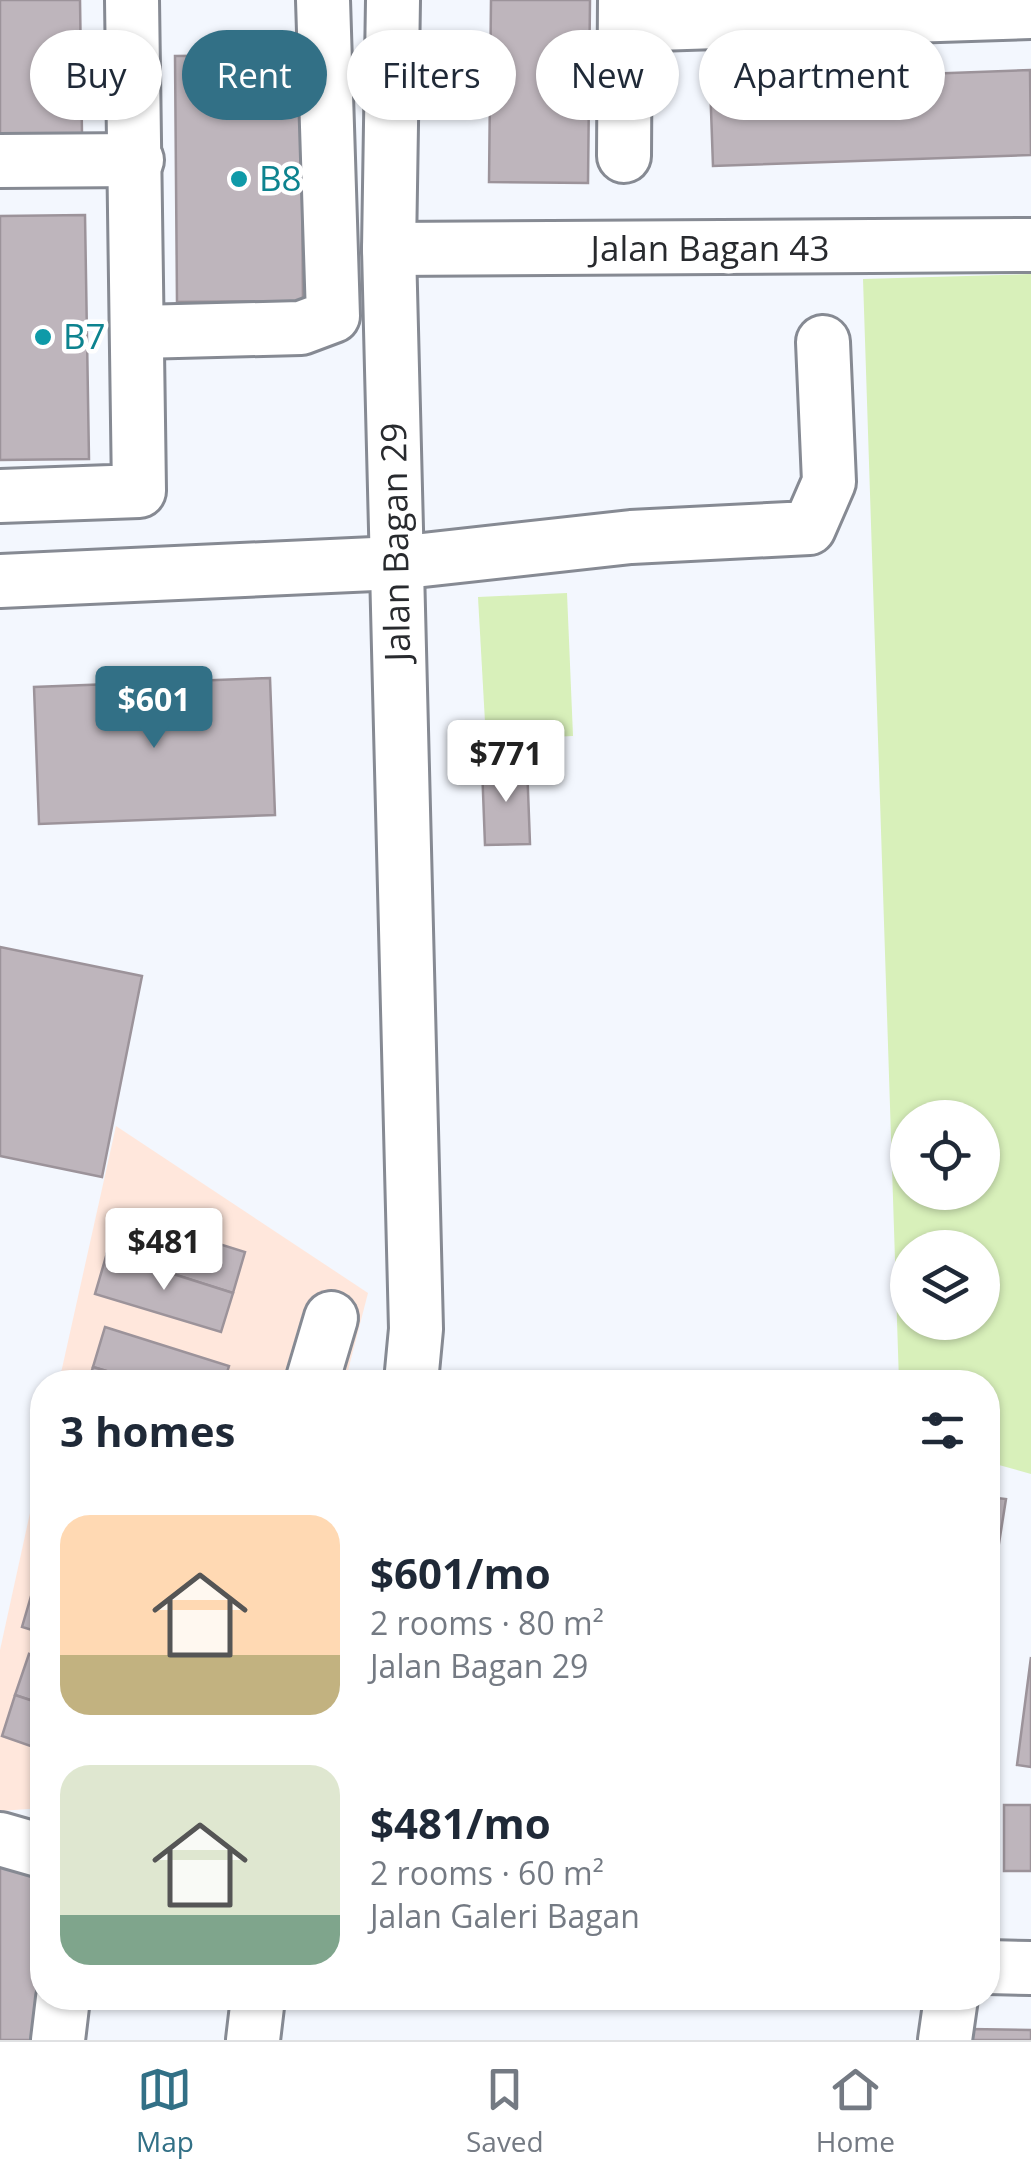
<!DOCTYPE html>
<html lang="en">
<head>
<meta charset="utf-8">
<style>
	:root { --surface:#fff; --page:#f2f2f3; --text:#1f2937; --muted:#747a83; --line:#e0e1e3; --accent:#327086 }
	body { margin:0; font-family:"Open Sans",sans-serif; background:var(--page); color:var(--text); height:100vh; display:flex; flex-direction:column; font-size:38px; white-space:nowrap }
	* { box-sizing:border-box; margin:0 }
	p { font-size:32px; color:var(--muted) }
	.icon { flex:none; width:55px; height:55px; fill:none; stroke:currentColor; stroke-width:2; stroke-linecap:round; stroke-linejoin:round }
	.map { position:relative; flex:1; overflow:hidden }
	.details { position:absolute; left:30px; top:1370px; width:970px; height:640px; display:flex; flex-direction:column; background:var(--surface); border-radius:40px; box-shadow:0 2px 8px #0004 }
	.details>* { flex:none }
	.hud { position:absolute; left:30px; top:30px; width:972px; height:90px; display:flex; gap:20px }
	.buttons { position:absolute; left:890px; top:1100px; display:grid; gap:20px }
	.buttons a { display:grid; place-items:center; width:110px; height:110px; border-radius:50%; background:var(--surface); box-shadow:0 2px 8px #0004; font-size:50px }
	.price { position:absolute; translate:-50% -85px; padding:0 22px; border-radius:10px; background:#fff; color:#222; font-size:32px; line-height:65px; filter:drop-shadow(0 2px 5px #0008) }
	.price::after { content:''; position:absolute; left:50%; top:60px; width:30px; height:22px; margin-left:-15px; background:inherit; clip-path:polygon(0 0,100% 0,50% 100%) }
	.price.selected { background:var(--accent); color:#fff }
	ul { padding:0; list-style:none }
	li { display:flex; align-items:center; gap:30px; height:250px; padding:0 30px }
	li span { display:grid; place-items:center; flex:none; width:280px; height:200px; border-radius:30px; color:#555 }
	li>.icon { margin-inline-start:auto }
	span .icon { width:120px; height:120px; fill:#fffc; stroke-width:1 }
	li b { font-size:42px }
	h2 { display:flex; justify-content:space-between; align-items:center; height:120px; padding:0 30px; font-size:42px }
	.pill { padding:0 35px; border-radius:45px; background:var(--surface); box-shadow:0 2px 8px #0004; font-size:35px; line-height:90px }
	.pill.selected { background:var(--accent); color:#fff }
	.tab-bar { display:flex; justify-content:space-around; align-items:center; height:140px; border-top:2px solid var(--line); background:var(--surface); font-size:28px; color:var(--muted) }
	.tab-bar a { display:grid; justify-items:center; gap:5px }
	.tab-bar .selected { color:var(--accent) }
	.map>svg:first-child { display:block }
</style>
</head>
<body>
<div class="map">
<svg width="1031" height="2040" viewBox="0 0 1031 2040">
	<rect width="100%" height="100%" fill="#f3f7fe"/>
	<g fill="#ffe7dc">
		<path d="M 116,1126 L 368,1293 L 345,1382 L 59,1382 Z"/>
		<path d="M 42,1458 L 42,1808 L 0,1811 L 0,1650 Z"/>
	</g>
	<g fill="#d8f0ba" fill-rule="evenodd">
		<path d="M 1031,274 L 1031,1474 L 988,1462 L 988,1382 L 899,1382 L 863,279 ZM 908,1118 L 982,1118 L 982,1192 L 908,1192 ZM 908,1248 L 982,1248 L 982,1322 L 908,1322 Z"/>
		<path d="M 567,593 L 573,736 L 486,740 L 478,597 Z"/>
	</g>
	<g fill="#beb5bc" stroke="#9c939a" stroke-width="2.5">
		<path d="M 0,0 L 80,0 L 82,134 L 0,135 Z"/>
		<path d="M 491,0 L 590,0 L 588,183 L 489,182 Z"/>
		<path d="M 301,55 L 303,301 L 177,302 L 175,56 Z"/>
		<path d="M 1030,70 L 1031,155 L 713,166 L 710,82 Z"/>
		<path d="M 85,215 L 89,459 L 0,460 L 0,216 Z"/>
		<path d="M 270,678 L 275,815 L 39,824 L 34,687 Z"/>
		<path d="M 527,764 L 530,844 L 485,845 L 482,766 Z"/>
		<path d="M 0,947 L 142,976 L 102,1177 L 0,1156 Z"/>
		<path d="M 120,1213 L 245,1252 L 233,1293 L 107,1253 Z"/>
		<path d="M 107,1253 L 233,1293 L 221,1332 L 95,1294 Z"/>
		<path d="M 105,1327 L 229,1366 L 224,1382 L 143,1382 L 93,1367 Z"/>
		<path d="M 93,1367 L 143,1382 L 88,1382 Z"/>
		<path d="M 988,1497 L 1006,1499 L 988,1613 Z"/>
		<path d="M 34,1586 L 42,1588 L 42,1633 L 22,1627 Z"/>
		<path d="M 29,1654 L 42,1659 L 42,1704 L 15,1695 Z"/>
		<path d="M 1031,1657 L 1031,1767 L 1017,1765 Z"/>
		<path d="M 15,1695 L 42,1704 L 42,1750 L 2,1736 Z"/>
		<rect x="1004" y="1805" width="27" height="66"/>
		<path d="M 0,1859 L 42,1863 L 42,2040 L 0,2040 Z"/>
		<path d="M 969,2029 L 1031,2030 L 1031,2040 L 969,2040 Z"/>
	</g>
	<g fill="none" stroke-linecap="round" stroke-linejoin="round">
		<g stroke="#868a93" stroke-width="58">
			<g id="minor">
				<path d="M 393,0 L 389,249 L 416,1329 L 411,1382"/>
				<path d="M 625,25 L 1031,12"/>
				<path d="M 624,156 L 625,0"/>
				<path d="M 0,161 L 137,160"/>
				<path d="M 389,249 L 1031,245"/>
				<path d="M 139,332 L 301,328 L 333,316 L 323,0"/>
				<path d="M 0,496 L 139,491 L 132,0"/>
				<path d="M 0,581 L 396,563 L 631,537 L 809,528 L 829,482 L 823,342"/>
				<path d="M 312,1382 L 331,1318"/>
				<path d="M 0,1839 L 42,1851"/>
				<path d="M 988,1967 L 1031,1968"/>
				<path d="M 58,2040 L 63,1998"/>
				<path d="M 253,2040 L 258,1998"/>
				<path d="M 945,2040 L 951,1998"/>
			</g>
		</g>
		<use href="#minor" stroke="#fff" stroke-width="52"/>
	</g>
	<g fill="#0f9aa8" stroke="#fff" stroke-width="4">
		<circle cx="239" cy="179" r="10"/>
		<circle cx="43" cy="337" r="10"/>
	</g>
	<g text-anchor="middle" stroke-width="9" stroke-linejoin="round" paint-order="stroke">
		<g font-size="35" fill="#0d838f" stroke="#fff" text-anchor="start">
			<text x="259" y="191">B8</text>
			<text x="63" y="349">B7</text>
		</g>
		<g font-size="35" fill="#282a2e" stroke="#fff">
			<text x="710" y="261">Jalan Bagan 43</text>
			<text transform="translate(396 542) rotate(-91)" y="12">Jalan Bagan 29</text>
		</g>
	</g>
</svg>
<div class="buttons">
<a><svg class="icon" aria-label="locate" viewBox="0 0 24 24"><circle cx="12" cy="12" r="6"/><path d="M12 2v4M12 18v4M2 12h4M18 12h4"/></svg></a>
<a><svg class="icon" aria-label="layers" viewBox="0 0 24 24"><path d="M12 4l9 5-9 5-9-5zM3 14l9 5 9-5"/></svg></a>
</div>
<b class="price selected" style="left:154px;top:751px">$601</b>
<b class="price" style="left:506px;top:805px">$771</b>
<b class="price" style="left:164px;top:1293px">$481</b>
<div class="hud">
<a class="pill">Buy</a>
<a class="pill selected">Rent</a>
<a class="pill">Filters</a>
<a class="pill">New</a>
<a class="pill">Apartment</a>
</div>
<section class="details">
<h2>3 homes<svg class="icon" aria-label="filters" viewBox="0 0 24 24"><path d="M4 7h16M4 17h16"/><circle cx="9" cy="7" r="2"/><circle cx="15" cy="17" r="2"/></svg></h2>
<ul>
<li><span style="background:linear-gradient(#ffd9b3 70%,#c2b280 0)"><svg class="icon" aria-label="home" viewBox="0 0 24 24"><path d="M3 11l9-7 9 7M6 9v11h12V9"/></svg></span><div><b>$601/mo</b><p>2 rooms · 80 m²</p><p>Jalan Bagan 29</p></div></li>
<li><span style="background:linear-gradient(#dfe7d0 75%,#7fa58c 0)"><svg class="icon" aria-label="home" viewBox="0 0 24 24"><path d="M3 11l9-7 9 7M6 9v11h12V9"/></svg></span><div><b>$481/mo</b><p>2 rooms · 60 m²</p><p>Jalan Galeri Bagan</p></div></li>
</ul>
</section>
</div>
<nav class="tab-bar">
<a class="selected"><svg class="icon" aria-label="map" viewBox="0 0 24 24"><path d="M3 6l6-2 6 2 6-2v14l-6 2-6-2-6 2zM9 4v14M15 6v14"/></svg>Map</a>
<a><svg class="icon" aria-label="saved" viewBox="0 0 24 24"><path d="M7 4h10v16l-5-4-5 4z"/></svg>Saved</a>
<a><svg class="icon" aria-label="home" viewBox="0 0 24 24"><path d="M3 11l9-7 9 7M6 9v11h12V9"/></svg>Home</a>
</nav>
</body>
</html>
